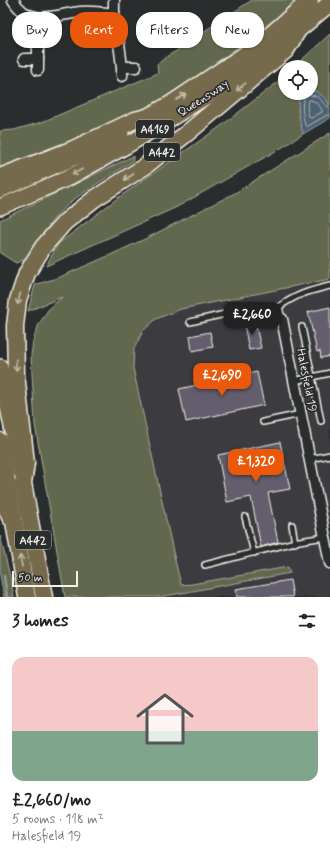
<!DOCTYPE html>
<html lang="en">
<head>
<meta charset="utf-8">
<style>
	:root { --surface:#fff; --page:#f6f6f6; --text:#222; --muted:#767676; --accent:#ea580c }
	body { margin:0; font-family:Mynerve,sans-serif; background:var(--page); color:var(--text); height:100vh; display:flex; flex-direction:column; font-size:15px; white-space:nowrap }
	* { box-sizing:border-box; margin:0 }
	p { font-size:13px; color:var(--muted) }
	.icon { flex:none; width:22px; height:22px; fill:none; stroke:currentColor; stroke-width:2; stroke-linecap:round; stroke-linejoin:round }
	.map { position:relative; height:597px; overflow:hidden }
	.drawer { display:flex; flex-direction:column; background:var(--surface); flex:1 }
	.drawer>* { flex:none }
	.guide { position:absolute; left:12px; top:12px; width:306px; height:36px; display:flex; gap:8px }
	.controls { position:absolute; left:278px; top:60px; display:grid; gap:8px }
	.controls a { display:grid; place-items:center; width:40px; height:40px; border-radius:50%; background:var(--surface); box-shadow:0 1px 3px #0004; font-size:20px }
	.scale { position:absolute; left:12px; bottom:10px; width:66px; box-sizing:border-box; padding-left:4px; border:2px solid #f4f1e8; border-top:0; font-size:11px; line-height:14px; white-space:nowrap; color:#f4f1e8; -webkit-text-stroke:3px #2a2d2e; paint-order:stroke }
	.price { position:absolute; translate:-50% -34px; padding:0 9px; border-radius:8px; background:var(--accent); color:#fff; font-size:13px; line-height:26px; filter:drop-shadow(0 1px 2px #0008) }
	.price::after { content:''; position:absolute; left:50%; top:24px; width:12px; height:9px; margin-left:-6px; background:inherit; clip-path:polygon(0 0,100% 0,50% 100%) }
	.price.on { background:#222; color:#fff }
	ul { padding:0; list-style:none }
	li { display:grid; align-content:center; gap:8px; height:212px; padding:0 12px }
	li span { display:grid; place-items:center; height:124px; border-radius:12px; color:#555 }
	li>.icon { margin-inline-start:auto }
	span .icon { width:72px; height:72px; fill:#fffc; stroke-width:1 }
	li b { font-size:17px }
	h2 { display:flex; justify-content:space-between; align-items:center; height:48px; padding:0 12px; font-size:17px }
	.pill { padding:0 14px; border-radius:16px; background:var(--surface); box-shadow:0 1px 3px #0004; font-size:14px; line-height:36px }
	.pill.on { background:var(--accent); color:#fff }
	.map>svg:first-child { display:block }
</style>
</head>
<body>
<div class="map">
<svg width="330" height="597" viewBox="0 0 330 597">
	<rect width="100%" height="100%" fill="#2a2d2e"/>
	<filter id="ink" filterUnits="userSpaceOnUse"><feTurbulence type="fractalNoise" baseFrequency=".025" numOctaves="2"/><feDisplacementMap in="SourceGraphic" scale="8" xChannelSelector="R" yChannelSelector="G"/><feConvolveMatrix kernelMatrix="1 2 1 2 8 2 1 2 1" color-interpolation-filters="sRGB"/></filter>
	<g filter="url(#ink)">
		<path fill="#3b3b41" d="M 330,279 L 330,597 L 160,597 L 289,573 L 181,585 L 174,556 L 133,368 L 134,349 L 143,331 L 156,319 L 181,309 Z"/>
		<g fill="#62684e" stroke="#abac9b">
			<path d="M 252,0 L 296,0 L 276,18 L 204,73 L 157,102 L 117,122 L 33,159 L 0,169 L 0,131 L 14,130 L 42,122 L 158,73 L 157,64 L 171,54 L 190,43 L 200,34 Z"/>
			<path d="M 330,34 L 330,105 C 325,98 320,91 311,92 L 311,67 L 294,67 Z"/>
			<path d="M 285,75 L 285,93 L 305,93 L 300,95 L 298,111 L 303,134 L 281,148 L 177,207 L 46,266 L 58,244 L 115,200 L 221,126 L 274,85 Z"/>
			<path d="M 330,133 L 330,279 L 181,309 L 156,319 L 143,331 L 134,349 L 133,368 L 174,556 L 181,585 L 192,584 L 288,567 L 290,573 L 160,597 L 65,597 L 35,425 L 31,356 L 33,341 L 39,324 L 48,310 L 62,297 L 28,311 L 35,285 L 60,277 L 108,256 L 145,239 L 235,193 Z"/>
			<path d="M 133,156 L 133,161 L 92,187 L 73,200 L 56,216 L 42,235 L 26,259 L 16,263 L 0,253 L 0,220 Z"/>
			<path d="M 0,536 L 10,576 L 14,597 L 4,597 L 0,575 Z"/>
		</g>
		<path fill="#506272" stroke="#929ba1" d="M 316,91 C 329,100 330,103 330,118 L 303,134 C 300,121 296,108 300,95 L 305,93 L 311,93 L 311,92 Z"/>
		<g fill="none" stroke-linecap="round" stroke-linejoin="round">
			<g stroke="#b2b8b9" stroke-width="1">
				<path d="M 310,100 C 316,101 319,105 322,110 L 322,112 L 311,118 L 309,117 C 308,112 306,106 308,101 Z"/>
				<path d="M 330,107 C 324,106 324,103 320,99 C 316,95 312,96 308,94 L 306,95 C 300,105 303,114 305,125 L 306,126 L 308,126 L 327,115 L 330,115"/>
			</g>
			<path stroke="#929ba1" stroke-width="2.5" d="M 4,576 L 7,597"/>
		</g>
		<g fill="#635d6e" stroke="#f4f1e8">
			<path d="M 330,307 L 330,356 L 321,358 L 320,351 L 317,352 L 308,312 Z"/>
			<path d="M 255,322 L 261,348 L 249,350 L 244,324 Z"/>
			<path d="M 210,332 L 213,347 L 192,351 L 190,336 Z"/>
			<path d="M 257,372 L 264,405 L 186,422 L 179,389 Z"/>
			<path d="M 280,442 L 290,489 L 268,493 L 278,542 L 261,547 L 251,497 L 227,502 L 218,455 Z"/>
			<path d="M 290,580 L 293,597 L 237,597 L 236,589 Z"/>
		</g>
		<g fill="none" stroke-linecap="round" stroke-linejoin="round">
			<g stroke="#f4f1e8" stroke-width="8">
				<g id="service">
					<path d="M 282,319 L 279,307 C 297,294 309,291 330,286"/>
					<path d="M 190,322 L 238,311 L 279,307"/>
					<path d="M 302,327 L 321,421"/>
					<path d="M 294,381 L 330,373"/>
					<path d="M 263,422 L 301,414"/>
					<path d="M 309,459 L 330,455"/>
					<path d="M 245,517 L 254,553"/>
					<path d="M 292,525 L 295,543"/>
					<path d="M 205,565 L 299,541 L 325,537"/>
				</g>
			</g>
			<g stroke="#f4f1e8" stroke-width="13">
				<g id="minor">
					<path d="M 13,0 C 30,28 54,15 80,12 C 91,11 103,13 114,13"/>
					<path d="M 114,0 L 114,26 L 119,43 L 122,67 L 122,76"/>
					<path d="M 36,17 L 33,32 L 38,49 L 38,70"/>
					<path d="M 24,59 L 38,59"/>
					<path d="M 122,67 L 136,67"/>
					<path d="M 282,319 L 330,563"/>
				</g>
			</g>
			<g stroke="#f4f1e8" stroke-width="18">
				<g id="primary">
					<path d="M 0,190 L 96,148 L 121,134"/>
					<path d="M 0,207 L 66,179 L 126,146 L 218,89 L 266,55 L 295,32"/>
					<path d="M 0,367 L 21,472"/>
					<path d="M 0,492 L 3,502 L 10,518"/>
				</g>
			</g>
			<g stroke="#f4f1e8" stroke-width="19">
				<g id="trunk">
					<path d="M 0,177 L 71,150 L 135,120 L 147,117 L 171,104 L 258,46 L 310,0"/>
					<path d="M 0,441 L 27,597"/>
					<path d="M 44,597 L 23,483 L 26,463 L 16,374 L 15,326 L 18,300 L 27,273 L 43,247 L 65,222 L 94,199 L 144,167 L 186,134 L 286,50 L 298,30 L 330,3"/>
				</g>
			</g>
			<use href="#service" stroke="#2a2d2e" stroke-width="5"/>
			<use href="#minor" stroke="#2a2d2e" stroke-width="10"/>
			<use href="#primary" stroke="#756b4b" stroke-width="15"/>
			<use href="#trunk" stroke="#756b4b" stroke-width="16"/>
		</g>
		<defs><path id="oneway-shaft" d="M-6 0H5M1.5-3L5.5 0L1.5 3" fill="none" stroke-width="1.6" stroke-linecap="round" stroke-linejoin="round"/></defs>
		<g stroke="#c1bba9">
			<use href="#oneway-shaft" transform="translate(241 87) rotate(140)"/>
			<use href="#oneway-shaft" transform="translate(181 97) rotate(-33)"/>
			<use href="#oneway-shaft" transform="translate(77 172) rotate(152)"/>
			<use href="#oneway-shaft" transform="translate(129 177) rotate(147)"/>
			<use href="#oneway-shaft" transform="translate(19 299) rotate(104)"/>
			<use href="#oneway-shaft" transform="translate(16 365) rotate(89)"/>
			<use href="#oneway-shaft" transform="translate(21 561) rotate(-100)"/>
		</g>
	</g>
	<g text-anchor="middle" stroke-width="3.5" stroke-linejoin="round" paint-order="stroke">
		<g fill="#2a2d2e" stroke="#b7b6b0" stroke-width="1">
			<rect x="136" y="120" width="38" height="18" rx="3"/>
			<rect x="144" y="143" width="36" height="18" rx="3"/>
			<rect x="15" y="531" width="36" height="18" rx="3"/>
		</g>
		<g font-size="11" font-weight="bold" fill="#f4f1e8">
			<text x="155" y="133">A4169</text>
			<text x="162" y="156">A442</text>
			<text x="33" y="544">A442</text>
		</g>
		<g font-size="12" fill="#f4f1e8" stroke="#2a2d2e">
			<text transform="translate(203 98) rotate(-33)" y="4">Queensway</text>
			<text transform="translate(307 380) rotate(79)" y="4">Halesfield 19</text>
		</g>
	</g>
</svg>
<div class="controls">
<a><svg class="icon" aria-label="locate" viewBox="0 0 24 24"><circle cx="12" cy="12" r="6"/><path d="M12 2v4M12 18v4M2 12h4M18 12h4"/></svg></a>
</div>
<div class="scale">50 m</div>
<b class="price on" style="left:252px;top:336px">£2,660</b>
<b class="price" style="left:222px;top:397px">£2,690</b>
<b class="price" style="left:256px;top:483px">£1,320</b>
<div class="guide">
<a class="pill">Buy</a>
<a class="pill on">Rent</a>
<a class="pill">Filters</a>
<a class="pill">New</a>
</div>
</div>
<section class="drawer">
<h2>3 homes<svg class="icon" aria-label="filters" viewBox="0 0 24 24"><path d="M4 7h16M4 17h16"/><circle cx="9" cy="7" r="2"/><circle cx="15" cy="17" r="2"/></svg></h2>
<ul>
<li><span style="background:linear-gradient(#f6c9c9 60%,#7fa58c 0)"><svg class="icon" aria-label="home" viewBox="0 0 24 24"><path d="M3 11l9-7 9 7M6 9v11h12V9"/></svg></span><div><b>£2,660/mo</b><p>5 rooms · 118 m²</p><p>Halesfield 19</p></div></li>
</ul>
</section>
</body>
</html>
